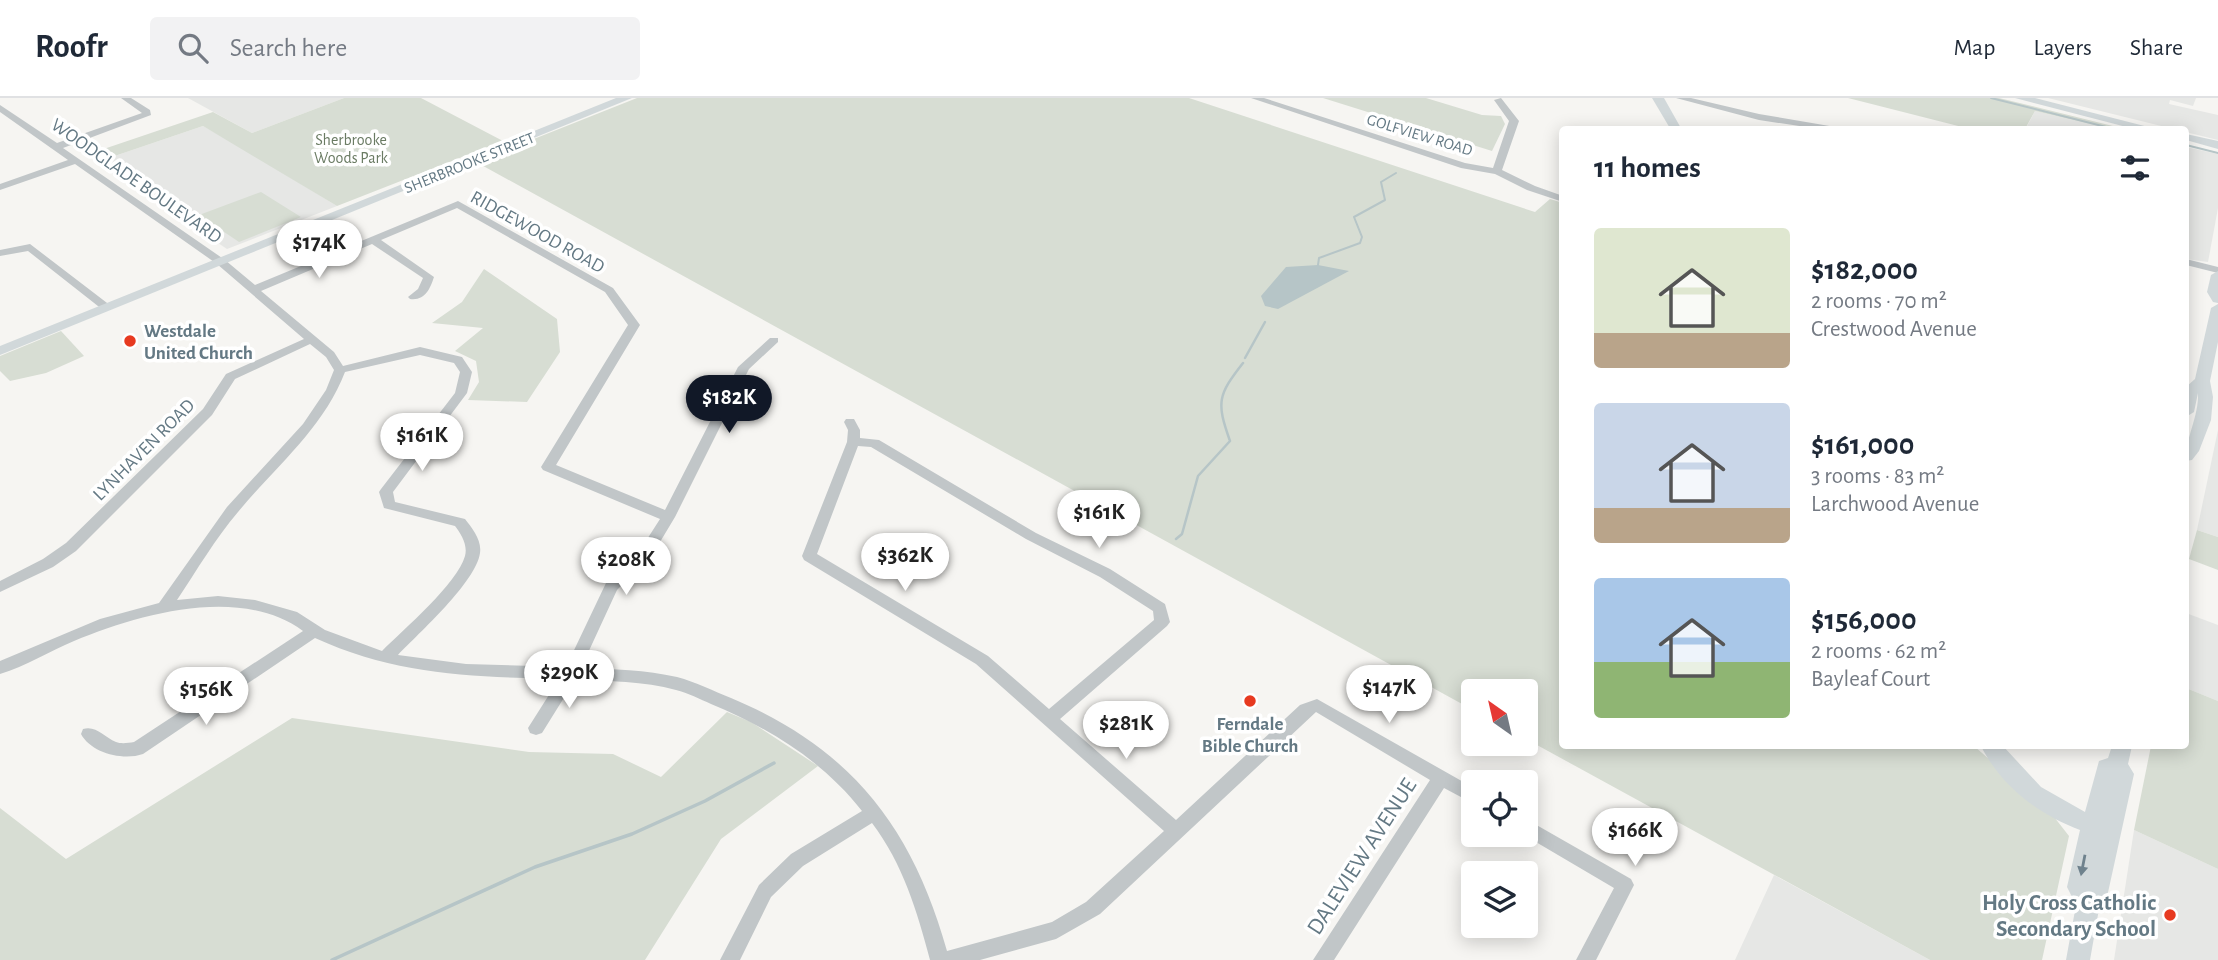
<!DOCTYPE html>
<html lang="en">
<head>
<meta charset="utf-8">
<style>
	:root { --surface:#fff; --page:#f2f2f3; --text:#1f2937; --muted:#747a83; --line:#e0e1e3; --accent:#111827 }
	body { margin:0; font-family:"Alegreya Sans",sans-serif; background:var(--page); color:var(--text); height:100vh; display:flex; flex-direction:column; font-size:26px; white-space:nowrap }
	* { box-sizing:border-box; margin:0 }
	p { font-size:23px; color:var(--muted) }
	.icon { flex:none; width:38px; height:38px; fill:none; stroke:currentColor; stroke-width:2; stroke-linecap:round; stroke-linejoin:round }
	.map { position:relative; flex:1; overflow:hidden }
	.details { position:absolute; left:1559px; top:28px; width:630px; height:623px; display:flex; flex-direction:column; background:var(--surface); border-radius:7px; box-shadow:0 4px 18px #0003 }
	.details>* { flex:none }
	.needle { width:46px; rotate:326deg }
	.buttons { position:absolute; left:1461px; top:581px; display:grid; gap:14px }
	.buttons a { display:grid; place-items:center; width:77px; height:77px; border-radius:7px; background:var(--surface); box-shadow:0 4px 18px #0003; font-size:35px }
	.price { position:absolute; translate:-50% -60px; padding:0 16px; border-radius:24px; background:#fff; color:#222; font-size:23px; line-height:46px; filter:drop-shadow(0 2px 4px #0008) }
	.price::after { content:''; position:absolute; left:50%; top:42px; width:21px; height:16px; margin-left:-10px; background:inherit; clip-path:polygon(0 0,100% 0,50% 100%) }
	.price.on { background:var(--accent); color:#fff }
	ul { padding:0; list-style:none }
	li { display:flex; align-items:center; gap:21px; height:175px; padding:0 35px }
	li span { display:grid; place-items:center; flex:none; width:196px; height:140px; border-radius:7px; color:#555 }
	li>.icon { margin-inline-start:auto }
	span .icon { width:84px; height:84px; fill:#fffc; stroke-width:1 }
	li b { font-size:30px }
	h2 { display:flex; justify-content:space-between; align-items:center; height:84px; padding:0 35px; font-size:30px }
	header { display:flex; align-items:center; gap:42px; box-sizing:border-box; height:98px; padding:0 35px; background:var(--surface); border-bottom:2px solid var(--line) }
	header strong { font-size:33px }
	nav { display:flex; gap:38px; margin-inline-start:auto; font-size:24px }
	.search { width:490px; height:63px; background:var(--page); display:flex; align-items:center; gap:18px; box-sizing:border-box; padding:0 24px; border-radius:7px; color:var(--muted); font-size:26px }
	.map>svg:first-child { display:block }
</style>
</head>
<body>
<header>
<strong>Roofr</strong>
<div class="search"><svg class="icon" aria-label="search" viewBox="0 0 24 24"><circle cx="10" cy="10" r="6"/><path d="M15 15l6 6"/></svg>Search here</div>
<nav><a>Map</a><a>Layers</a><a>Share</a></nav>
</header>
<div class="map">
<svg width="2218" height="862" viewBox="0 0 2218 862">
	<rect width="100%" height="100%" fill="#f6f5f2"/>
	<g fill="#e6e7e5">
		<path d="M 188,0 L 344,0 L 252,35 Z"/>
		<path d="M 2048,0 L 2196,0 L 2193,8 L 2170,2 L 2169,6 L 2218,17 L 2218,42 Z"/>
		<path d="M 2035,13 L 2112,31 L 2025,32 Z"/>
		<path d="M 203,28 L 239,48 L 337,108 L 227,151 L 97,64 Z"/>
		<path d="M 2186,49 L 2218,56 L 2218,110 L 2208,164 L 2186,161 Z"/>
		<path d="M 2218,332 L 2218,439 L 2197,432 Z"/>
		<path d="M 2186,515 L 2218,527 L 2218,603 L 2186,590 Z"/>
		<path d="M 2134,732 L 2218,771 L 2218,862 L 2114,862 Z"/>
		<path d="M 1774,777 L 1930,862 L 1735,862 Z"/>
	</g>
	<g fill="#d7ddd3">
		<path d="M 344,0 L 421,0 L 503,43 L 337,108 L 203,28 L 97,64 L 86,57 L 213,14 L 252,35 Z"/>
		<path d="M 637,0 L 1189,0 L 1535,114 L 1550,101 L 1563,105 L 1563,648 L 1974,648 L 2051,715 L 2069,738 L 2042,862 L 1930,862 L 1526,641 L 1526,593 L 1474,593 L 1473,612 L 476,64 Z"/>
		<path d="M 1323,0 L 1426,0 L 1482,17 L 1501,18 L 1505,26 L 1492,53 Z"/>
		<path d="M 1848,0 L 1999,0 L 2125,31 L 2112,31 L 2035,13 L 2025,31 L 1970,31 Z"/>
		<path d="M 261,94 L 301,119 L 239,144 L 199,117 Z"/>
		<path d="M 484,171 L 557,221 L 560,254 L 527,304 L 468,302 L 479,284 L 476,263 L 455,253 L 483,230 L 432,225 L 462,204 Z"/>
		<path d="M 61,233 L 84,258 L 46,275 L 10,283 L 0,273 L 0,258 Z"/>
		<path d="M 2197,432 L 2218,439 L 2218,472 L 2189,461 Z"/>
		<path d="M 2186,590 L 2218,603 L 2218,771 L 2134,732 L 2151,648 L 2186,648 Z"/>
		<path d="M 727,614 L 751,624 L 818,668 L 721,741 L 645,862 L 0,862 L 0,710 L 66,761 L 292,620 L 529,654 L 613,656 L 661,679 Z"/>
	</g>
	<path fill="#b6c5c7" d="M 1318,167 L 1349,173 L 1278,211 L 1265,208 L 1261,198 L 1286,169 Z"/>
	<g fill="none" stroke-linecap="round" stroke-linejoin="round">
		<g stroke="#b6c5c7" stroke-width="2">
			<path d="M 1991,0 L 2118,32"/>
			<path d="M 2186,47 L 2218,55"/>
			<path d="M 1318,167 L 1319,160 L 1360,145 L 1362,139 L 1354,119 L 1385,102 L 1381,84 L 1396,75"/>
		</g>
		<g stroke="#b6c5c7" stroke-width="2.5">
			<path d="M 1245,260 L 1265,224"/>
			<path d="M 1176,441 L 1182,436 L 1198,378 L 1230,343 C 1216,304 1218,297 1243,265"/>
		</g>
		<path stroke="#b6c5c7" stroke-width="3.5" d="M 332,862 L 535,769 L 632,736 L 705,703 L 774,665"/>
		<g fill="#c1c6c8" fill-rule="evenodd">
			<path d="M 121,0 L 131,0 L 150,12 L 151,17 L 63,50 L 225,162 L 255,187 L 458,103 L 613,190 L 640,227 L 556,367 L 665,412 L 738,269 L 770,240 L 778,240 L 778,244 L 749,271 L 675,419 L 654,454 L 617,492 L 581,570 C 613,571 646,572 677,579 C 696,584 713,593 731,600 C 852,651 912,729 947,853 L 1052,824 L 1086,804 L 1164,733 L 976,566 L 804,462 L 802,458 L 847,344 L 848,332 L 844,324 L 846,321 L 854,321 L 860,332 L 860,340 L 879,342 L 1036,435 L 1110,471 L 1165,506 L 1170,524 L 1167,528 L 1060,621 L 1176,722 L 1300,607 L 1317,601 L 1474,690 L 1474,706 L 1444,690 L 1334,862 L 1313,862 L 1430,682 L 1316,614 L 1100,816 L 1056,841 L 980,862 L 930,862 C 917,813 903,766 872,725 L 803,768 L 771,799 L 740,862 L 720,862 L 759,787 L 791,756 L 862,713 C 823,663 769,630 711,606 C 700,601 688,595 676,592 C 644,583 608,583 575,582 L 542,635 L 536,637 L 530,635 L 528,630 L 559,581 C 472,579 396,577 315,540 L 143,656 C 123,663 91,655 81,636 L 83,631 C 96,627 104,639 116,644 C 121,646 128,645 134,644 L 303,533 C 240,487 140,516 74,543 C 50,553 26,568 0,576 L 0,563 L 100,521 L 159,505 L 227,409 L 303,326 L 326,292 L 334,272 L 326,259 L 310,246 L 235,281 L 212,317 L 76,453 L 53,469 L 0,494 L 0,483 L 43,461 L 66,445 L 203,311 L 226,276 L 304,241 L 217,166 L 75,66 L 0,92 L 0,86 L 68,62 L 0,14 L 0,7 L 57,45 L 142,15 ZM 457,110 L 605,194 L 628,227 L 541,369 L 543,372 L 660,421 L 644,446 L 606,485 L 566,569 L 466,566 L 398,557 C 419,535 476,484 480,455 C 482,442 472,430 465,421 L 395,404 L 393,394 L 467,295 L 472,274 L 462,259 L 420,249 L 343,268 L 334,254 L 261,193 L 372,146 L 423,180 L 418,191 L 408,199 L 410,201 C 425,203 430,191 434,179 L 381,142 ZM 420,257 L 454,265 L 460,274 L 455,295 L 381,391 L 379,394 L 384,410 L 455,428 C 461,436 468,447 465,458 C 457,486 404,531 382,553 L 325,532 L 297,514 L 255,502 L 218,498 L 177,502 C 197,472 215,441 238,414 C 276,368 323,331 345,274 ZM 858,348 L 871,349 L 1026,441 L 1100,479 L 1153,513 L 1154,522 L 1049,611 L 988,558 L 817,456 Z"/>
			<path d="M 1251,0 L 1264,0 L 1465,65 L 1493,70 L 1509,23 L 1494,2 L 1501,0 L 1519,23 L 1502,72 L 1535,88 L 1563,98 L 1563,104 L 1527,92 L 1495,76 L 1461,70 Z"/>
			<path d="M 1676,0 L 1691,0 L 1759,16 L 1853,32 L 1826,32 L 1759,22 Z"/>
			<path d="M 30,146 L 111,208 L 111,212 L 103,212 L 28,153 L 0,158 L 0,152 Z"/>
			<path d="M 2186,161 L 2218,169 L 2218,175 L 2186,167 Z"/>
			<path d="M 1526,721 L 1631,781 L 1634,787 L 1596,862 L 1576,862 L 1614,790 L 1524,737 L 1526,737 Z"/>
		</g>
		<g fill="#d1d8da" fill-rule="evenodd">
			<path d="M 616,0 L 632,0 L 0,257 L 0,248 Z"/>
			<path d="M 1652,0 L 1664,0 L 1682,32 L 1671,32 Z"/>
			<path d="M 2015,0 L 2035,0 L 2160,32 L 2138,32 Z"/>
			<path d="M 2186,36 L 2218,43 L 2218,51 L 2186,42 Z"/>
			<path d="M 2218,173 L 2218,205 L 2213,204 L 2207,194 L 2211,177 Z"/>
			<path d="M 2218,206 L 2218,244 L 2210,283 L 2213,299 L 2211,322 L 2199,353 L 2192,362 L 2186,363 C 2185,340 2199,319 2198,295 L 2194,314 L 2186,319 L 2186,289 L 2195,281 L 2211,210 Z"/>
			<path d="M 1981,648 L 2003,648 L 2041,689 L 2085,714 L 2099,663 L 2108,660 L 2112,648 L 2132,648 L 2128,666 L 2134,676 L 2107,799 L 2099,811 L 2090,862 L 2066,862 L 2076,807 L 2067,789 L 2080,732 C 2039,717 2001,688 1981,648 Z"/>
		</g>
	</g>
	<defs><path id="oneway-solid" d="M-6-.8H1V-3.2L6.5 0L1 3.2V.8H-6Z" transform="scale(1.75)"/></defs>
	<use fill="#6f828d" href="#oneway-solid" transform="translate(2083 767) rotate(101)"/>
	<g fill="#e73a20" stroke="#fff" stroke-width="2.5">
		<circle cx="130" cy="243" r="7"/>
		<circle cx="1250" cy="603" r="7"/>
		<circle cx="2170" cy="817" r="7"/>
	</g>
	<g text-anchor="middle" stroke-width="7" stroke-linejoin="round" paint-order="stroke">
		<g font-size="16" fill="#647984" stroke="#fff">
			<text transform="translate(1420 36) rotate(17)" y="6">GOLFVIEW ROAD</text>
			<text transform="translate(469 64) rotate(-22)" y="6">SHERBROOKE STREET</text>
		</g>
		<g font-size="16" fill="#6a7b63" stroke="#fff">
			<text x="351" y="47">Sherbrooke<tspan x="351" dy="18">Woods Park</tspan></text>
		</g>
		<g font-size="19" fill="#647984" stroke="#fff">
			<text transform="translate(137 82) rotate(35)" y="7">WOODGLADE BOULEVARD</text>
			<text transform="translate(538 133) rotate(29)" y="7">RIDGEWOOD ROAD</text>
			<text transform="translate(143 351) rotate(-45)" y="7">LYNHAVEN ROAD</text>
		</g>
		<g font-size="19" font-weight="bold" fill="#647984" stroke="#fff" text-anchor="start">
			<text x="144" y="239">Westdale<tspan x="144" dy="22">United Church</tspan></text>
			<text x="1250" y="632" text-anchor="middle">Ferndale<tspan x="1250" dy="22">Bible Church</tspan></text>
		</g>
		<g font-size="23" fill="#647984" stroke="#fff">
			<text transform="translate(1361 758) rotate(-57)" y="8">DALEVIEW AVENUE</text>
		</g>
		<g font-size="23" font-weight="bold" fill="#647984" stroke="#fff" text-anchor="end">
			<text x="2156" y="812">Holy Cross Catholic<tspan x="2156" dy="26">Secondary School</tspan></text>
		</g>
	</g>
</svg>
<div class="buttons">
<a><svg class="needle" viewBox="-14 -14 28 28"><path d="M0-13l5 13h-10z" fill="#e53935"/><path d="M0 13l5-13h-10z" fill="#747a83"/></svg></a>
<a><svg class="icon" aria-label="locate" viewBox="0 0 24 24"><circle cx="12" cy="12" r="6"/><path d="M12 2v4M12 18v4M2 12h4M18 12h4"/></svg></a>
<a><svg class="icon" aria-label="layers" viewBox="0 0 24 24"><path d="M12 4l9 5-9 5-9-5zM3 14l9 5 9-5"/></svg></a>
</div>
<b class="price" style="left:319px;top:182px">$174K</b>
<b class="price on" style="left:729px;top:337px">$182K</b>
<b class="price" style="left:422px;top:375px">$161K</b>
<b class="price" style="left:1099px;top:452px">$161K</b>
<b class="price" style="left:905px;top:495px">$362K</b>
<b class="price" style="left:626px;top:499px">$208K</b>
<b class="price" style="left:569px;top:612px">$290K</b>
<b class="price" style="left:1389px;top:627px">$147K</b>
<b class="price" style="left:206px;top:629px">$156K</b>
<b class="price" style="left:1126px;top:663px">$281K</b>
<b class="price" style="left:1635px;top:770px">$166K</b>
<section class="details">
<h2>11 homes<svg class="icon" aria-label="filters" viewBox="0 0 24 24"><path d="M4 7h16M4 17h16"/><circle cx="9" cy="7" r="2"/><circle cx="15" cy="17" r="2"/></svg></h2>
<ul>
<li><span style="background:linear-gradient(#dfe7d0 75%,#b9a48a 0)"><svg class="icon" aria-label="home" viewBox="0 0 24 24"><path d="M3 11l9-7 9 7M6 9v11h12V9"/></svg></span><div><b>$182,000</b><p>2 rooms · 70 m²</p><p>Crestwood Avenue</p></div></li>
<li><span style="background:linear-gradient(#c9d6e8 75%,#b9a48a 0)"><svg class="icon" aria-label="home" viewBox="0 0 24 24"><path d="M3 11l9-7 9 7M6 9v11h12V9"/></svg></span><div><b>$161,000</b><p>3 rooms · 83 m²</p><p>Larchwood Avenue</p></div></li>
<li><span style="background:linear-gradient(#a9c7e8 60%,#8fb573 0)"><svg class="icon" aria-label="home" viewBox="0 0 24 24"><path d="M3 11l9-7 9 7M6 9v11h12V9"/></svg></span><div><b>$156,000</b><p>2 rooms · 62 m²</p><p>Bayleaf Court</p></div></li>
</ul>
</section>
</div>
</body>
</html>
